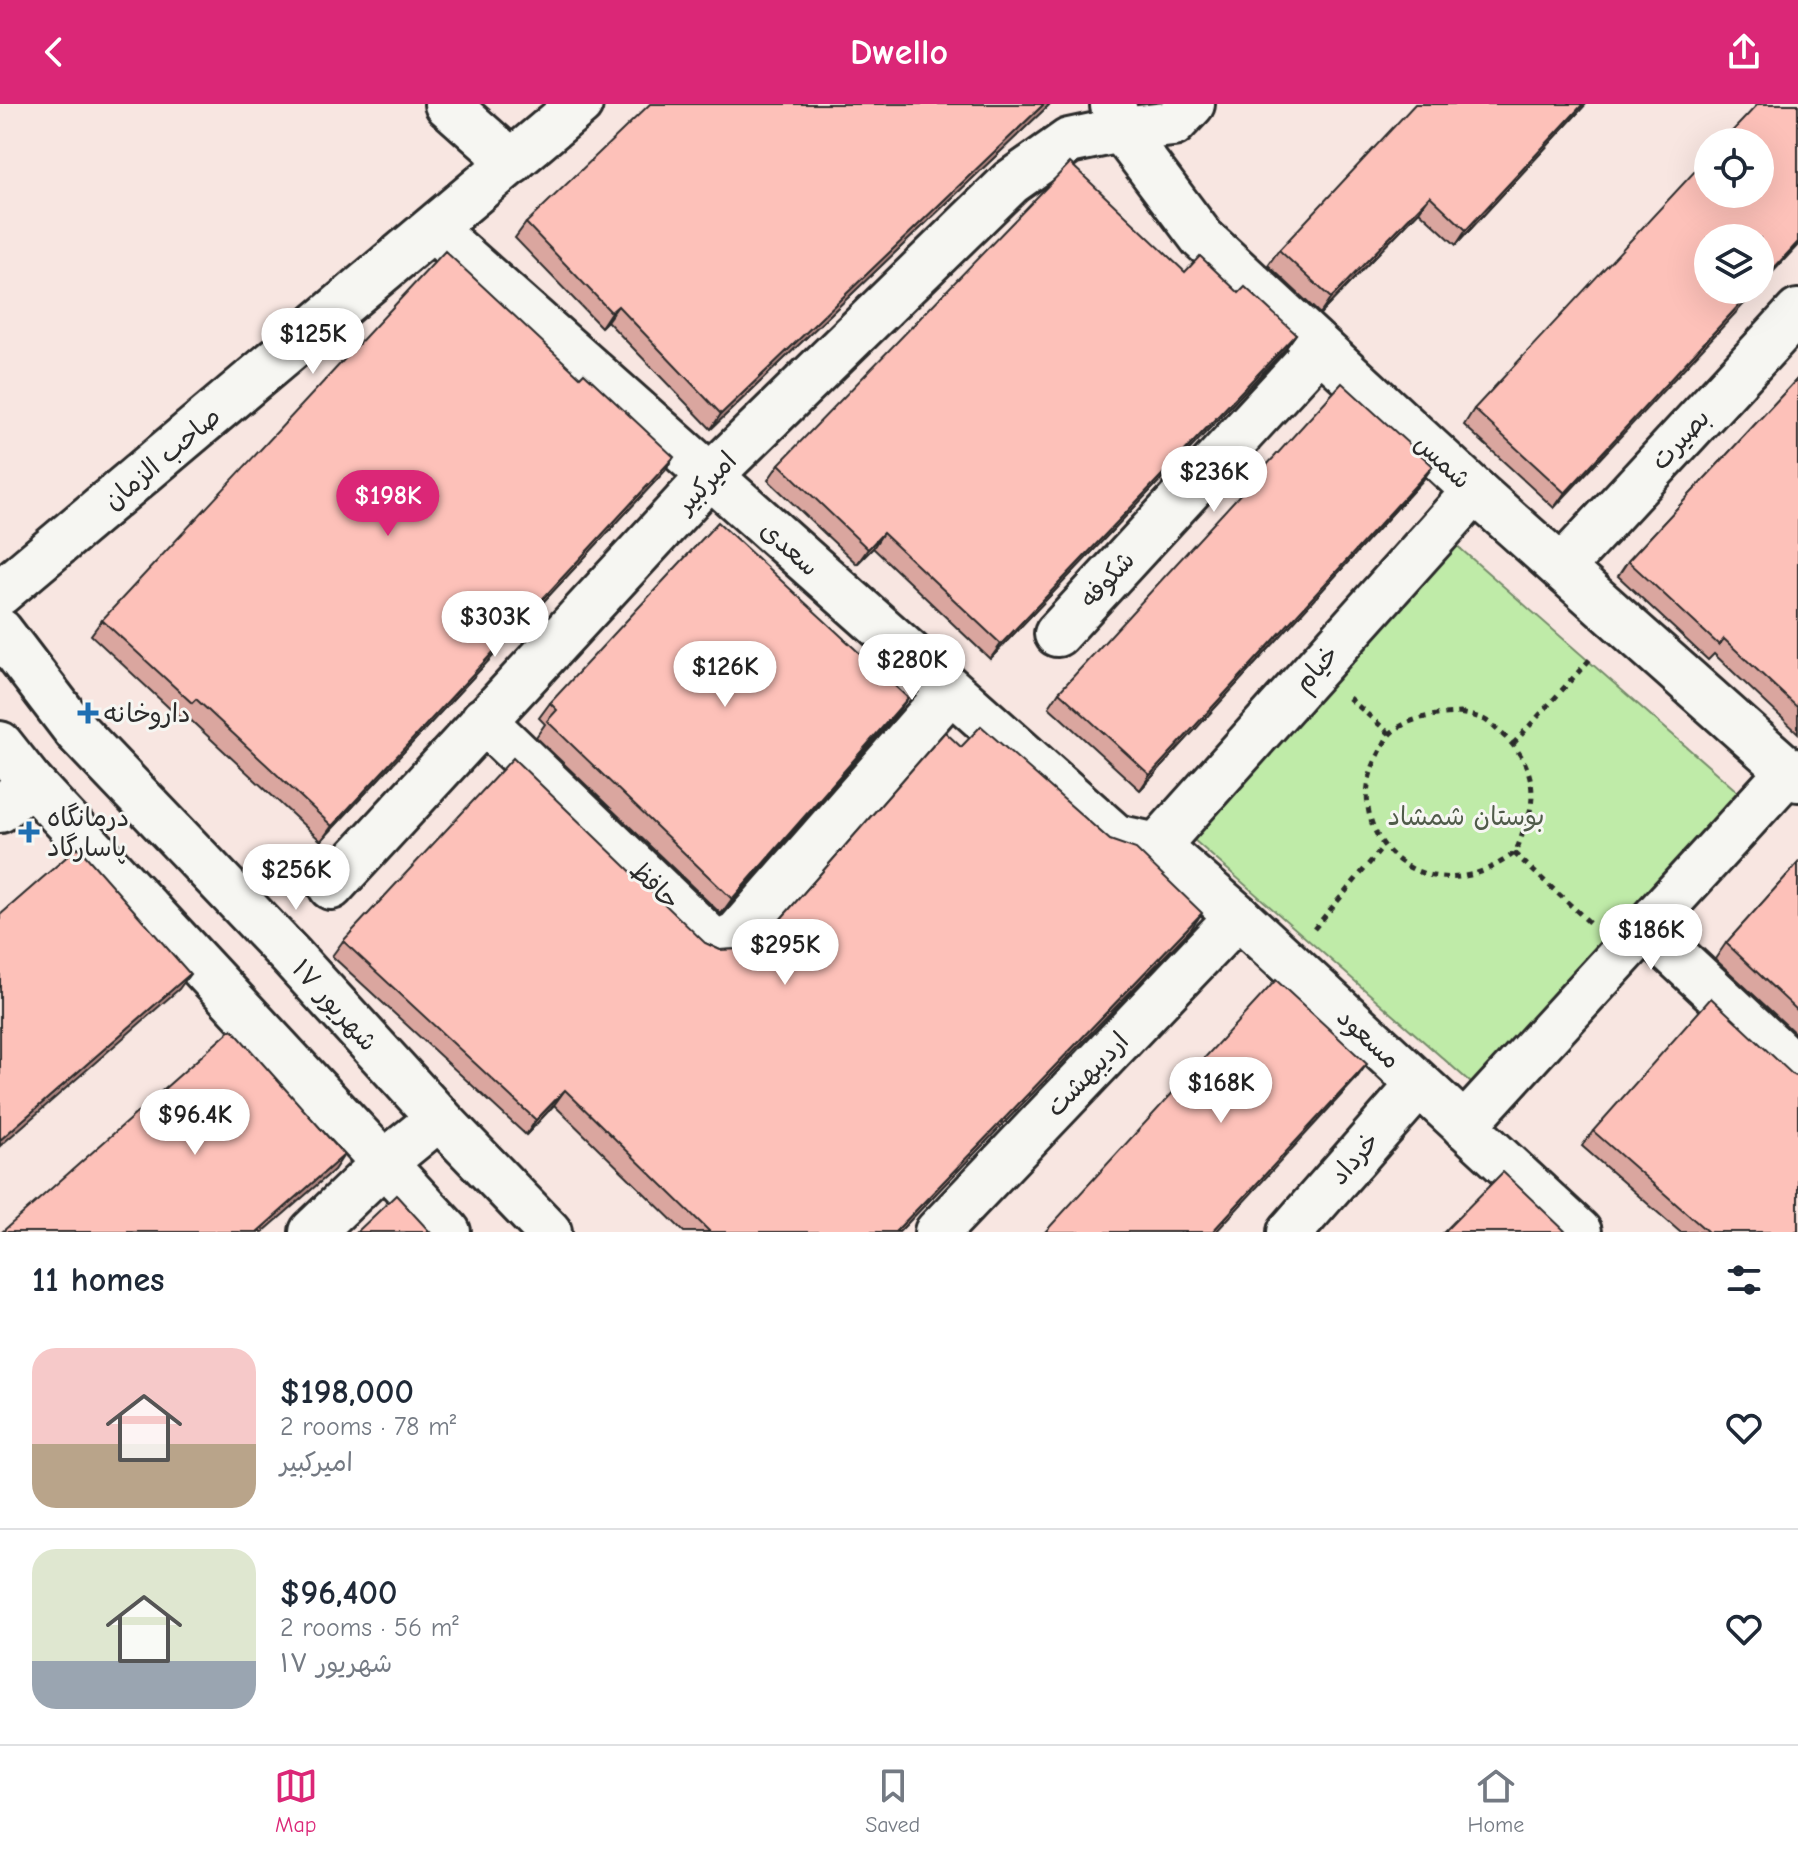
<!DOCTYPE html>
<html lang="en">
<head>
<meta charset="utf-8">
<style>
	:root { --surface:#fff; --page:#f2f2f3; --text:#1f2937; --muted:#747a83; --line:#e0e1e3; --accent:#db2777 }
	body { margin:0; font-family:"Comic Neue","Playpen Sans Arabic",sans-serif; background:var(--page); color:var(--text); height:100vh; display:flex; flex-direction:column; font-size:30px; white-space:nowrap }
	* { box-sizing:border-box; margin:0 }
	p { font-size:26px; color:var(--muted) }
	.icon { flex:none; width:44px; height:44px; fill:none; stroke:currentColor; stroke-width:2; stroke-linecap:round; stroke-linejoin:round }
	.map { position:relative; height:1128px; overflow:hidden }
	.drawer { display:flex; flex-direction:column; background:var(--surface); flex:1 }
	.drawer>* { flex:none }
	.controls { position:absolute; left:1694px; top:24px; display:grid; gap:16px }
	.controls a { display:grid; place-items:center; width:80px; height:80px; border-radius:50%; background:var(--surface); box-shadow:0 8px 32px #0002; font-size:40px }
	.price { position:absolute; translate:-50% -68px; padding:0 18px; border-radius:28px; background:#fff; color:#222; font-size:26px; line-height:52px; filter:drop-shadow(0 2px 4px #0008) }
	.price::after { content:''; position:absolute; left:50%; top:48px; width:24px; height:18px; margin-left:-12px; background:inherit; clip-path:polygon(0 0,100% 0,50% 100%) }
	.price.on { background:var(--accent); color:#fff }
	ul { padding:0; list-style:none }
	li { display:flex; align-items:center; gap:24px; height:200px; padding:0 32px }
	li+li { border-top:2px solid var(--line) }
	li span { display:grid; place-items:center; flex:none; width:224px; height:160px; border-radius:24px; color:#555 }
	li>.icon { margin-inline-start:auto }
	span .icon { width:96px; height:96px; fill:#fffc; stroke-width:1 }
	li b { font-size:34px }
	h2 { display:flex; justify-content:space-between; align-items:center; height:96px; padding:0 32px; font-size:34px }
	header { display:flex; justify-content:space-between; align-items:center; height:104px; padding:0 32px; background:var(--accent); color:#fff; font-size:36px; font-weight:700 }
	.tab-bar { display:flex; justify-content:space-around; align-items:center; height:112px; border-top:2px solid var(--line); background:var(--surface); font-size:22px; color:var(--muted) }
	.tab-bar a { display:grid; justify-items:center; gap:4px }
	.tab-bar .on { color:var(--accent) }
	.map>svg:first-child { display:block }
</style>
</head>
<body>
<header><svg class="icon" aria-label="back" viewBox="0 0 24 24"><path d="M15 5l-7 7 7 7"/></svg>Dwello<svg class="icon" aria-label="share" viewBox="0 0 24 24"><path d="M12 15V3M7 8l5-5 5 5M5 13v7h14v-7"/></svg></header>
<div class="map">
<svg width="1798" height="1128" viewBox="0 0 1798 1128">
	<rect width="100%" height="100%" fill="#f8e6e1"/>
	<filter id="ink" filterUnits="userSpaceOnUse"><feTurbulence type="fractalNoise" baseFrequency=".0125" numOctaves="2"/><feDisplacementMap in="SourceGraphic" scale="16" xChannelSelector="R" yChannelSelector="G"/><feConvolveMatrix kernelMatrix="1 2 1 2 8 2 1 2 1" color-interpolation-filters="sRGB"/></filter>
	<g filter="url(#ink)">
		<path fill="#bfeba8" stroke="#758b6a" stroke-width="2" d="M 1454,439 L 1738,688 L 1478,985 L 1194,736 Z"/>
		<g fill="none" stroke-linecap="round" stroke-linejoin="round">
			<g stroke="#2b2b2b" stroke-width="50">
				<g id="street">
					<path d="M 447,0 L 512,58"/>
					<path d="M 1113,2 L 1121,26 L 1202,134 L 1475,387 L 1798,675"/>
					<path d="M 434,126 L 1116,733 L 1157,742 L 1238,812 L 1579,1128"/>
					<path d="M 1563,462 L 1798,208"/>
					<path d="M 1057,530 L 1320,244"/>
					<path d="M 483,616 L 712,836 L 722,837 L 737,830 L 950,587"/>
					<path d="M 0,706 L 30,678"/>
					<path d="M 1157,742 L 1475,387"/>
					<path d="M 331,783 L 709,373 L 1011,78 L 1069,37 L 1121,26 L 1173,20 L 1192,0"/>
					<path d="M 1646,824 L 1798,966"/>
					<path d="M 1464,1022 L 1789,667"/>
					<path d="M 312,1128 L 384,1059 L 439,1014"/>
					<path d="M 937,1128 L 1238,812"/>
					<path d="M 1290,1128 L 1419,981"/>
				</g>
			</g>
			<g stroke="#2b2b2b" stroke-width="50">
				<g id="secondary">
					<path d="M 0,489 L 580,0"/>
					<path d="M 0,527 L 77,628 L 290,851 L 439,1014 L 549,1128"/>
					<path d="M 0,640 L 30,678 L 448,1128"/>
				</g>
			</g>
			<g stroke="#2b2b2b" stroke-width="5" stroke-dasharray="6 6" stroke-linecap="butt">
				<path d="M 1349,594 L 1390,630"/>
				<path d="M 1460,609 C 1467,611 1476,612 1483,615 C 1490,618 1496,625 1502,630 C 1530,654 1540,688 1525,722 C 1522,730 1519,744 1513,750 C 1501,759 1484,768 1470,771 C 1398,788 1342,714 1379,650 C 1382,644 1386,634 1391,629 C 1410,613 1436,610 1460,609 Z"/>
				<path d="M 1513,640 L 1593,552"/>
				<path d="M 1514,749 L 1590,819"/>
				<path d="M 1314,825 L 1383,743"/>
			</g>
			<use href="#street" stroke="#f6f6f2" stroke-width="44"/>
			<use href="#secondary" stroke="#f6f6f2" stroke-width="44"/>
		</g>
		<g fill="#daa69f" stroke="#2b2b2b" stroke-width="2">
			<path d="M 1050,0 L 711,325 L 607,217 L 601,223 L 515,134 L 526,119 Z"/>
			<path d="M 1586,0 L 1456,141 L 1419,107 L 1320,210 L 1268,161 L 1279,146 Z"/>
			<path d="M 1185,168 L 1239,189 L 1296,230 L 1285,245 L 990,555 L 873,444 L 857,460 L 768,376 L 779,360 Z"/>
			<path d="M 1708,186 L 1554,404 L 1464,321 L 1474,305 Z"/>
			<path d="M 1798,274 L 1798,629 L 1714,550 L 1708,556 L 1618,472 L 1628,457 Z"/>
			<path d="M 1433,362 L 1422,377 L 1140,686 L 1049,603 L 1059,588 Z"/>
			<path d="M 664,368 L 321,737 L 185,611 L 181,615 L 91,531 L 102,516 Z"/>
			<path d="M 550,599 L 897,609 L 721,810 L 536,633 L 545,620 L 539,614 Z"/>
			<path d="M 961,643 L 1191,825 L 899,1128 L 684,1128 L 554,1001 L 526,1031 L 332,852 L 343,837 L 705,839 L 720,846 L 742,845 L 766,832 Z"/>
			<path d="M 1798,759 L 1798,932 L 1715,855 L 1726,839 Z"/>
			<path d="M 1792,970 L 1798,1128 L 1680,1128 L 1582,1042 L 1593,1027 Z"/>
		</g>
		<g fill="#b18782" stroke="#2b2b2b" stroke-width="2">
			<path d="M 1044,0 L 1050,0 L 711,325 L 721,310 Z"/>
			<path d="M 1583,0 L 1586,0 L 1456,141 L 1466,126 Z"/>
			<path d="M 1430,92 L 1419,107 L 1320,210 L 1331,194 Z"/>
			<path d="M 1798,138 L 1798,141 L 1760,182 L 1760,179 Z"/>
			<path d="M 1753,186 L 1757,186 L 1554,404 L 1565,389 Z"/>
			<path d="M 618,202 L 607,217 L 601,223 L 611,208 Z"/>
			<path d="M 1296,230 L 1285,245 L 990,555 L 1001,540 Z"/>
			<path d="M 674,353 L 664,368 L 321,737 L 332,722 Z"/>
			<path d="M 1433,362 L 1422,377 L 1140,686 L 1150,671 Z"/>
			<path d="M 883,429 L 873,444 L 857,460 L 868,445 Z"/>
			<path d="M 908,594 L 897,609 L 721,810 L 732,795 Z"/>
			<path d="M 1202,809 L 1191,825 L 899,1128 L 895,1128 Z"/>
			<path d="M 190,870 L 179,885 L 0,1042 L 0,1036 Z"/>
			<path d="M 1367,960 L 1356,975 L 1216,1128 L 1212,1128 Z"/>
			<path d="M 565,986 L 554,1001 L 526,1031 L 536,1016 Z"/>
			<path d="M 344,1051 L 334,1066 L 263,1128 L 257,1128 Z"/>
		</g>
		<g fill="#fdc1b9" stroke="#2b2b2b" stroke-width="2">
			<path d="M 650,0 L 1044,0 L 721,310 L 618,202 L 611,208 L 526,119 Z"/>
			<path d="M 1415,0 L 1583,0 L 1466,126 L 1430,92 L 1331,194 L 1279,146 Z"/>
			<path d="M 1758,0 L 1798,0 L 1798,138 L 1760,179 L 1760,134 L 1708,134 L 1708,186 L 1753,186 L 1565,389 L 1474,305 L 1708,53 L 1708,90 L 1760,90 L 1760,38 L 1722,38 Z"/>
			<path d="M 1070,59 L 1185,168 L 1200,152 L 1239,189 L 1245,183 L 1296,230 L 1001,540 L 883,429 L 868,445 L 779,360 Z"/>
			<path d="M 445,147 L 580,273 L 584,269 L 674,353 L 332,722 L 196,595 L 192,599 L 102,516 Z"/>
			<path d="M 1798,274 L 1798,604 L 1724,535 L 1719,541 L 1628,457 Z"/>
			<path d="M 1342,279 L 1433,362 L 1150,671 L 1059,588 Z"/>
			<path d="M 718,418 L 908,594 L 732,795 L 547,617 L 557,606 L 550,599 Z"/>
			<path d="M 981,622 L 1110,736 L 1136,745 L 1202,809 L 895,1128 L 710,1128 L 565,986 L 536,1016 L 343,837 L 513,654 L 705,839 L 720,846 L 742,845 L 766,832 L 945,628 L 961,643 Z"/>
			<path d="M 78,743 L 190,870 L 0,1036 L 0,811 Z"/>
			<path d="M 1798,759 L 1798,907 L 1726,839 Z"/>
			<path d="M 1276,876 L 1367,960 L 1212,1128 L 1045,1128 Z"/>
			<path d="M 1711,894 L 1792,970 L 1798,973 L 1798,1128 L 1708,1128 L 1593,1027 Z"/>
			<path d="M 232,925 L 344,1051 L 257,1128 L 2,1128 Z"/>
			<path d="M 1503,1068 L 1566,1128 L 1444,1128 Z"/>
			<path d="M 396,1091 L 430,1128 L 357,1128 Z"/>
		</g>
	</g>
	<g fill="#1f6fb2" stroke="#f6f6f2" stroke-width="3">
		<path d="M84 597h8v8h8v8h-8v8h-8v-8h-8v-8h8z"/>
		<path d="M25 716h8v8h8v8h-8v8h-8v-8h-8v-8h8z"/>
	</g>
	<g text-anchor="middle" stroke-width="6" stroke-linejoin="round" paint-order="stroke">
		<g font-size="26" fill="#2b2b2b" stroke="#f6f6f2">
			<text transform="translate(1680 335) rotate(-47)" y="9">بصیرت</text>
			<text transform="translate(162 354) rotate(-40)" y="9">صاحب الزمان</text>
			<text transform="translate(1443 357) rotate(43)" y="9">شمس</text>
			<text transform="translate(706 378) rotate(-46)" y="9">امیرکبیر</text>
			<text transform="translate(790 444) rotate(42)" y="9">سعدی</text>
			<text transform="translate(1107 475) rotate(-47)" y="9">شکوفه</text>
			<text transform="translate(1316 564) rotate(-48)" y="9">خیام</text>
			<text transform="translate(655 781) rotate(44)" y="9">حافظ</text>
			<text transform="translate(335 901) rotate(48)" y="9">۱۷ شهریور</text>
			<text transform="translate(1369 934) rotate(43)" y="9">مسعود</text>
			<text transform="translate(1087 970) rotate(-46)" y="9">اردیبهشت</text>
			<text transform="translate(1354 1054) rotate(-49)" y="9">خرداد</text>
		</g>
		<g font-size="26" fill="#2b2b2b" stroke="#f6f6f2" text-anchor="start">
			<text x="104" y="618">داروخانه</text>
			<text x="47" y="722">درمانگاه<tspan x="47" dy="30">پاسارگاد</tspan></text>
		</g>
		<g font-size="26" fill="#505b4a" stroke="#f6f6f2">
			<text x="1466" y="721">بوستان شمشاد</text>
		</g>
	</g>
</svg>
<div class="controls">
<a><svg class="icon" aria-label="locate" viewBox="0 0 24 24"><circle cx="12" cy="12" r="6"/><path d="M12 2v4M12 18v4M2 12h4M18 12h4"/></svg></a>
<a><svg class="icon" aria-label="layers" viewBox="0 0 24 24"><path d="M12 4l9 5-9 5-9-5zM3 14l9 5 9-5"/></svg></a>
</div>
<b class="price" style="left:313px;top:272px">$125K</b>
<b class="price" style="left:1214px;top:410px">$236K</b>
<b class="price on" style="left:388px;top:434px">$198K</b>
<b class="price" style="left:495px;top:555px">$303K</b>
<b class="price" style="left:912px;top:598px">$280K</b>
<b class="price" style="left:725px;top:605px">$126K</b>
<b class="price" style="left:296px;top:808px">$256K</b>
<b class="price" style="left:1651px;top:868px">$186K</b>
<b class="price" style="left:785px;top:883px">$295K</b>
<b class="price" style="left:1221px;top:1021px">$168K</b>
<b class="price" style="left:195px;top:1053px">$96.4K</b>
</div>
<section class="drawer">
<h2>11 homes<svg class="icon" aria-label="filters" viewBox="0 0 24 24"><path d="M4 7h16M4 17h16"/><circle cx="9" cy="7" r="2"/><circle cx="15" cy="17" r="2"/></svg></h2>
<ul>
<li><span style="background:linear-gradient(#f6c9c9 60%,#b9a48a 0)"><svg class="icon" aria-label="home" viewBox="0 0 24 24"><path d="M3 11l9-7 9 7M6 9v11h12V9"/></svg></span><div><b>$198,000</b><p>2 rooms · 78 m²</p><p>امیرکبیر</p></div><svg class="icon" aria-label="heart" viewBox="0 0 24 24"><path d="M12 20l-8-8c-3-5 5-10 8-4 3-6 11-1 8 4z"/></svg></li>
<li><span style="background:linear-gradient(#dfe7d0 70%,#9aa5b1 0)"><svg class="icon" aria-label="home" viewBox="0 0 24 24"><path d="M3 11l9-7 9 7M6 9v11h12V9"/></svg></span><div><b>$96,400</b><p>2 rooms · 56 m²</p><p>۱۷ شهریور</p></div><svg class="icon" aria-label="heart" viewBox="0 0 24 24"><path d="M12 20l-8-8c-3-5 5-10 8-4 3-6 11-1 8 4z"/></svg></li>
</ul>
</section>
<nav class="tab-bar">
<a class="on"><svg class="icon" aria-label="map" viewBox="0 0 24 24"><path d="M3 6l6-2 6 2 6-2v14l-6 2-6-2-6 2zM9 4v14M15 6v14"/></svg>Map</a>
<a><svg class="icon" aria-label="saved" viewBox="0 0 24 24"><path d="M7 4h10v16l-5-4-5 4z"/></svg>Saved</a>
<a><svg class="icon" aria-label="home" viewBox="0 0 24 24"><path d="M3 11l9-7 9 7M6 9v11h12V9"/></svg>Home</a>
</nav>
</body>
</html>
